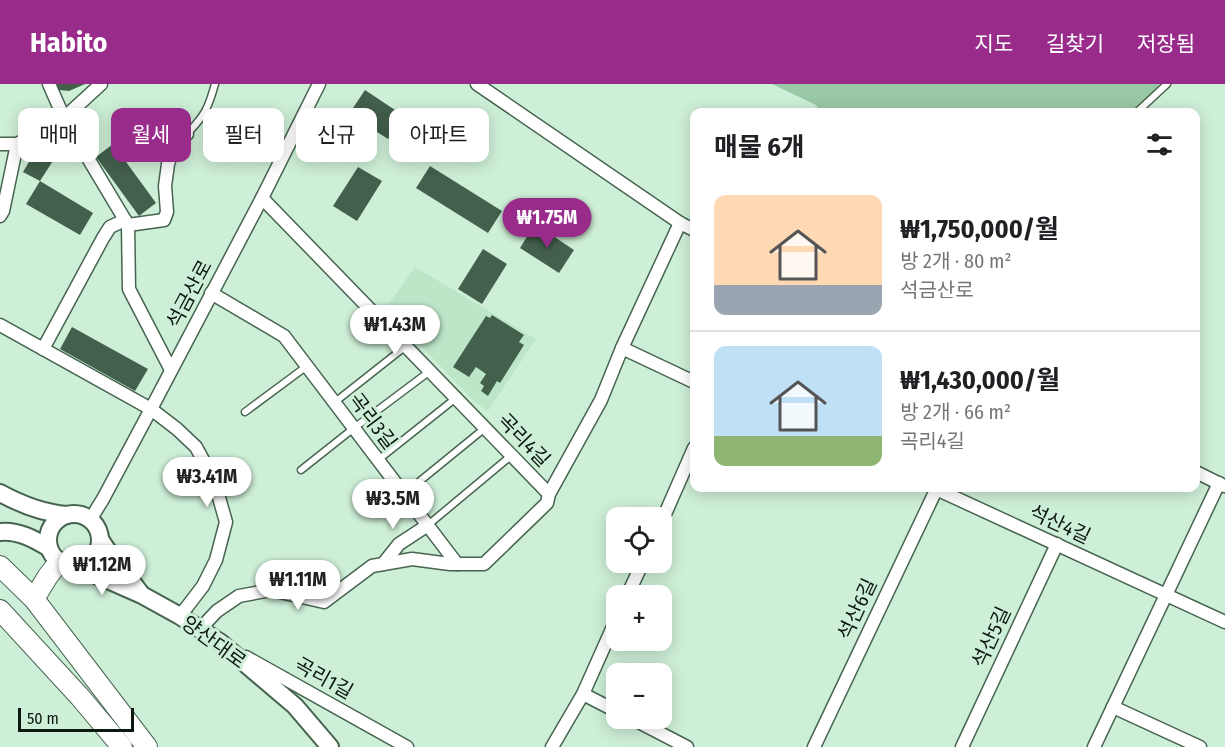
<!DOCTYPE html>
<html lang="ko">
<head>
<meta charset="utf-8">
<style>
	:root { --surface:#fff; --page:#f2f2f2; --text:#202124; --muted:#757577; --line:#e0e0e0; --accent:#992b8b }
	body { margin:0; font-family:"Fira Sans Condensed","Noto Sans KR",sans-serif; background:var(--page); color:var(--text); height:100vh; display:flex; flex-direction:column; font-size:22px; white-space:nowrap }
	* { box-sizing:border-box; margin:0 }
	p { font-size:20px; color:var(--muted) }
	.icon { flex:none; width:33px; height:33px; fill:none; stroke:currentColor; stroke-width:2; stroke-linecap:round; stroke-linejoin:round }
	.map { position:relative; flex:1; overflow:hidden }
	.details { position:absolute; left:690px; top:24px; width:510px; height:384px; display:flex; flex-direction:column; background:var(--surface); border-radius:12px; box-shadow:0 3px 15px #0003 }
	.details>* { flex:none }
	.hud { position:absolute; left:18px; top:24px; width:570px; height:54px; display:flex; gap:12px }
	.buttons { position:absolute; left:606px; top:423px; display:grid; gap:12px }
	.buttons a { display:grid; place-items:center; width:66px; height:66px; border-radius:12px; background:var(--surface); box-shadow:0 3px 15px #0003; font-size:30px }
	.scale { position:absolute; left:18px; bottom:15px; width:116px; box-sizing:border-box; padding-left:6px; border:3px solid #0d1910; border-top:0; font-size:16px; line-height:21px; white-space:nowrap; color:#0d1910; -webkit-text-stroke:4px #ceefd7; paint-order:stroke }
	.price { position:absolute; translate:-50% -51px; padding:0 14px; border-radius:21px; background:#fff; color:#222; font-size:20px; line-height:39px; filter:drop-shadow(0 2px 3px #0008) }
	.price::after { content:''; position:absolute; left:50%; top:36px; width:18px; height:14px; margin-left:-9px; background:inherit; clip-path:polygon(0 0,100% 0,50% 100%) }
	.price.current { background:var(--accent); color:#fff }
	ul { padding:0; list-style:none }
	li { display:flex; align-items:center; gap:18px; height:150px; padding:0 24px }
	li+li { border-top:2px solid var(--line) }
	li span { display:grid; place-items:center; flex:none; width:168px; height:120px; border-radius:12px; color:#555 }
	li>.icon { margin-inline-start:auto }
	span .icon { width:72px; height:72px; fill:#fffc; stroke-width:1 }
	li b { font-size:26px }
	h2 { display:flex; justify-content:space-between; align-items:center; height:72px; padding:0 24px; font-size:26px }
	.tag { padding:0 21px; border-radius:12px; background:var(--surface); box-shadow:0 3px 15px #0003; font-size:21px; line-height:54px }
	.tag.current { background:var(--accent); color:#fff }
	header { display:flex; align-items:center; gap:36px; box-sizing:border-box; height:84px; padding:0 30px; background:var(--accent); color:#fff }
	header strong { font-size:28px }
	nav { display:flex; gap:33px; margin-inline-start:auto; font-size:21px }
	.map>svg:first-child { display:block }
</style>
</head>
<body>
<header>
<strong>Habito</strong>
<nav><a>지도</a><a>길찾기</a><a>저장됨</a></nav>
</header>
<div class="map">
<svg width="1225" height="663" viewBox="0 0 1225 663">
	<rect width="100%" height="100%" fill="#ceefd7"/>
	<path fill="#bde6c9" d="M 415,183 L 536,255 L 488,327 L 477,320 L 385,225 Z"/>
	<path fill="#9ac9a7" d="M 772,0 L 1160,0 L 1139,23 L 1131,28 L 820,28 L 816,21 Z"/>
	<g fill="#43604c">
		<path d="M 57,0 L 85,0 L 69,7 L 59,6 Z"/>
		<path d="M 365,6 L 404,32 L 388,55 L 349,30 Z"/>
		<path d="M 113,60 L 156,119 L 139,132 L 96,73 Z"/>
		<path d="M 39,61 L 56,72 L 40,97 L 23,88 Z"/>
		<path d="M 430,82 L 502,127 L 488,149 L 416,104 Z"/>
		<path d="M 358,83 L 382,97 L 357,137 L 333,122 Z"/>
		<path d="M 40,97 L 93,129 L 80,151 L 26,120 Z"/>
		<path d="M 535,140 L 574,166 L 559,189 L 520,164 Z"/>
		<path d="M 483,165 L 507,180 L 482,220 L 458,205 Z"/>
		<path d="M 492,231 L 524,251 L 519,258 L 524,261 L 500,299 L 497,297 L 488,312 L 481,307 L 484,302 L 480,299 L 486,290 L 476,283 L 469,293 L 453,283 L 486,232 L 490,234 Z"/>
		<path d="M 72,243 L 148,285 L 135,307 L 60,265 Z"/>
	</g>
	<g fill="none" stroke-linecap="round" stroke-linejoin="round">
		<g stroke="#476450" stroke-width="9">
			<g id="service">
				<path d="M 1137,28 L 1167,0"/>
				<path d="M 187,50 C 205,31 208,25 215,0"/>
				<path d="M 335,318 L 406,262"/>
				<path d="M 245,328 L 307,282"/>
				<path d="M 378,376 L 456,314"/>
				<path d="M 301,386 L 354,344 L 430,287"/>
				<path d="M 404,410 L 485,344"/>
				<path d="M 428,441 L 512,371"/>
			</g>
		</g>
		<g stroke="#476450" stroke-width="15">
			<g id="minor">
				<path d="M 49,0 L 64,34 L 128,141 L 129,205 L 171,286"/>
				<path d="M 477,0 L 680,139 L 694,146"/>
				<path d="M 0,60 L 17,60 L 64,34 L 101,0"/>
				<path d="M 262,114 L 549,410"/>
				<path d="M 0,132 L 3,127 L 17,60"/>
				<path d="M 128,141 L 164,136 L 167,128 L 165,102 L 168,80 L 173,65 L 187,50"/>
				<path d="M 211,209 L 284,252 L 457,480"/>
				<path d="M 0,241 L 151,325 L 177,345 L 196,363 L 214,396 L 226,438 L 216,476 L 203,502 L 180,532"/>
				<path d="M 622,264 L 694,298"/>
				<path d="M 43,265 L 103,154 L 110,143 L 125,136"/>
				<path d="M 1196,388 L 1224,402"/>
				<path d="M 934,404 L 1225,538"/>
				<path d="M 90,436 L 103,415 L 151,325 L 262,114 L 319,0"/>
				<path d="M 662,437 L 694,364"/>
				<path d="M 383,480 L 399,460 L 428,441"/>
				<path d="M 627,512 L 643,478"/>
				<path d="M 200,545 L 217,527 L 239,512 L 271,506 L 324,518 L 372,482 L 412,475 L 450,480 L 484,480 L 547,419 L 549,410 L 601,316 L 622,264 L 680,139"/>
				<path d="M 246,573 L 407,663"/>
				<path d="M 583,610 L 616,627"/>
				<path d="M 1113,623 L 1200,663"/>
				<path d="M 631,634 L 687,663"/>
				<path d="M 552,663 L 583,610 L 616,536"/>
				<path d="M 814,663 L 937,404"/>
				<path d="M 962,663 L 1057,460"/>
				<path d="M 1094,663 L 1219,399"/>
			</g>
		</g>
		<g stroke="#476450" stroke-width="20">
			<g id="secondary">
				<path d="M 0,409 C 22,421 43,429 67,431"/>
				<circle cx="74" cy="456" r="26"/>
				<path d="M 0,448 C 18,446 34,455 49,464"/>
				<path d="M 100,455 C 112,475 128,491 141,510"/>
				<path d="M 76,482 L 142,511 L 180,532 L 221,559 L 295,622 L 330,663"/>
			</g>
		</g>
		<g stroke="#476450" stroke-width="22">
			<g id="primary">
				<path d="M 0,482 L 34,515 L 147,663"/>
				<path d="M 34,515 L 48,492 L 59,478"/>
				<path d="M 0,526 L 80,613 L 122,663"/>
			</g>
		</g>
		<use href="#service" stroke="#fff" stroke-width="6"/>
		<use href="#minor" stroke="#fff" stroke-width="12"/>
		<use href="#secondary" stroke="#fff" stroke-width="16"/>
		<use href="#primary" stroke="#fff" stroke-width="20"/>
	</g>
	<g text-anchor="middle" stroke-width="6" stroke-linejoin="round" paint-order="stroke">
		<g font-size="20" fill="#0d1910" stroke="#ceefd7">
			<text transform="translate(189 210) rotate(-62)" y="7">석금산로</text>
			<text transform="translate(373 337) rotate(53)" y="7">곡리3길</text>
			<text transform="translate(524 356) rotate(46)" y="7">곡리4길</text>
			<text transform="translate(1060 440) rotate(25)" y="7">석산4길</text>
			<text transform="translate(857 525) rotate(-65)" y="7">석산6길</text>
			<text transform="translate(991 553) rotate(-65)" y="7">석산5길</text>
			<text transform="translate(214 558) rotate(36)" y="7">양산대로</text>
			<text transform="translate(324 594) rotate(29)" y="7">곡리1길</text>
		</g>
	</g>
</svg>
<div class="buttons">
<a><svg class="icon" aria-label="locate" viewBox="0 0 24 24"><circle cx="12" cy="12" r="6"/><path d="M12 2v4M12 18v4M2 12h4M18 12h4"/></svg></a>
<a>+</a>
<a>−</a>
</div>
<div class="scale">50 m</div>
<b class="price current" style="left:547px;top:165px">₩1.75M</b>
<b class="price" style="left:395px;top:272px">₩1.43M</b>
<b class="price" style="left:207px;top:424px">₩3.41M</b>
<b class="price" style="left:393px;top:446px">₩3.5M</b>
<b class="price" style="left:102px;top:512px">₩1.12M</b>
<b class="price" style="left:298px;top:527px">₩1.11M</b>
<div class="hud">
<a class="tag">매매</a>
<a class="tag current">월세</a>
<a class="tag">필터</a>
<a class="tag">신규</a>
<a class="tag">아파트</a>
</div>
<section class="details">
<h2>매물 6개<svg class="icon" aria-label="filters" viewBox="0 0 24 24"><path d="M4 7h16M4 17h16"/><circle cx="9" cy="7" r="2"/><circle cx="15" cy="17" r="2"/></svg></h2>
<ul>
<li><span style="background:linear-gradient(#ffd9b3 75%,#9aa5b1 0)"><svg class="icon" aria-label="home" viewBox="0 0 24 24"><path d="M3 11l9-7 9 7M6 9v11h12V9"/></svg></span><div><b>₩1,750,000/월</b><p>방 2개 · 80 m²</p><p>석금산로</p></div></li>
<li><span style="background:linear-gradient(#bfe0f5 75%,#8fb573 0)"><svg class="icon" aria-label="home" viewBox="0 0 24 24"><path d="M3 11l9-7 9 7M6 9v11h12V9"/></svg></span><div><b>₩1,430,000/월</b><p>방 2개 · 66 m²</p><p>곡리4길</p></div></li>
</ul>
</section>
</div>
</body>
</html>
